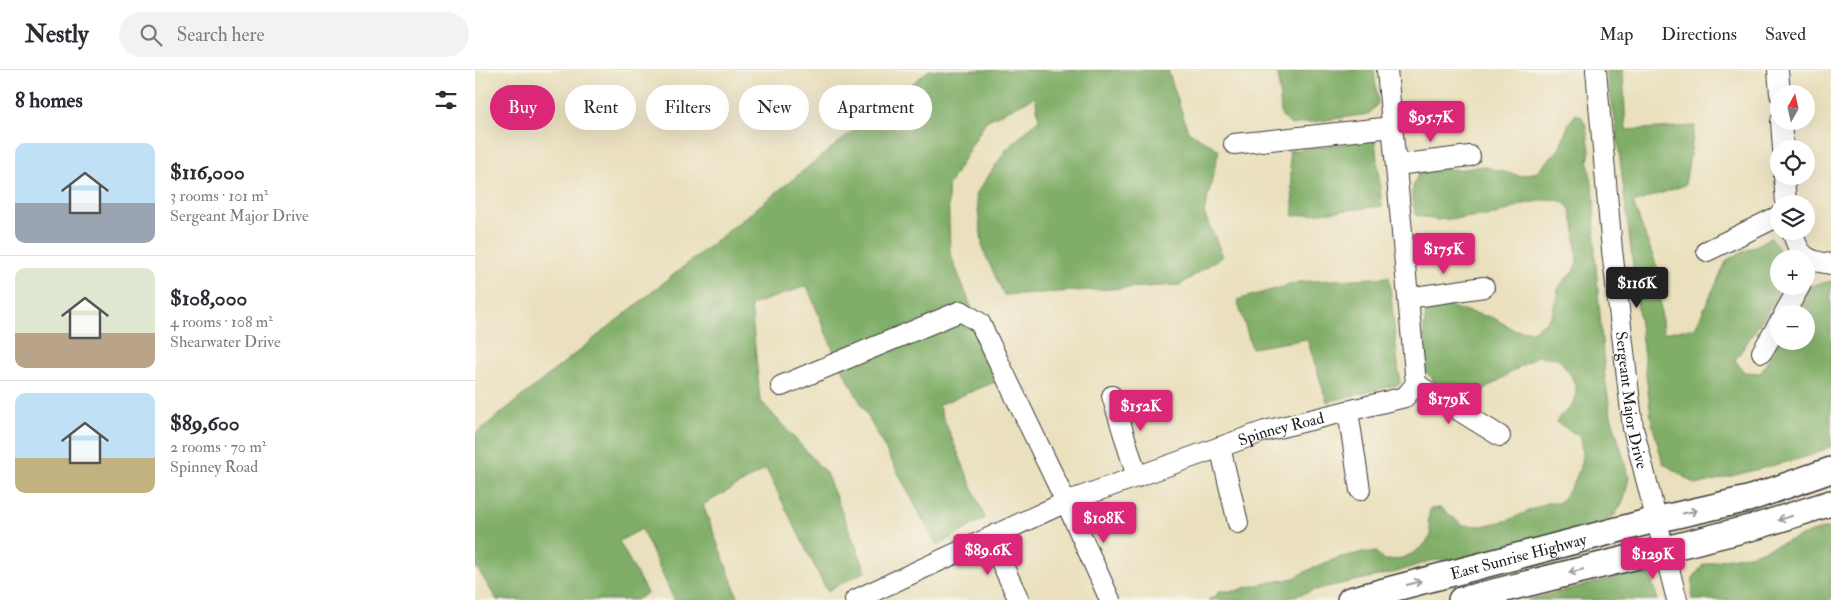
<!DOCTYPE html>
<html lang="en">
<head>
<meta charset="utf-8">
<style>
	:root { --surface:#fff; --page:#f2f2f3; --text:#2b2b33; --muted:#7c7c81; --line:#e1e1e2; --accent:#db2777 }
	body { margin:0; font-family:"IM FELL Double Pica",serif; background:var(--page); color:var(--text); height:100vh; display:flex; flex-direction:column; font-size:19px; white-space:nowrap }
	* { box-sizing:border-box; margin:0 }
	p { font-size:16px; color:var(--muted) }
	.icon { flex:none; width:28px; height:28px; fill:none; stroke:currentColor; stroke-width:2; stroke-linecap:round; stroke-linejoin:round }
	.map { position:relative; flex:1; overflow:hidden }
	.sheet { display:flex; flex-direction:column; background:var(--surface); width:475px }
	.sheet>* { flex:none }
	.guide { position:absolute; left:15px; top:15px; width:475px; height:45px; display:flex; gap:10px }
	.needle { width:32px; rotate:8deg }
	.tools { position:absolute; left:1295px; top:15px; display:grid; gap:10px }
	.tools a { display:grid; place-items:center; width:45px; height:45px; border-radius:50%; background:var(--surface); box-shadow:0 5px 20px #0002; font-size:25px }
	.price { position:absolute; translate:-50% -42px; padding:0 11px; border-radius:5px; background:var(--accent); color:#fff; font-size:16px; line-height:32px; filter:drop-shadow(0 1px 2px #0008) }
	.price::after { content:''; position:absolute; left:50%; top:30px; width:15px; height:11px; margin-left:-8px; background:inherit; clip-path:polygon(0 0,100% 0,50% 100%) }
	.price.active { background:#222; color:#fff }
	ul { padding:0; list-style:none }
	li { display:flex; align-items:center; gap:15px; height:125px; padding:0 15px }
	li+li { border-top:1px solid var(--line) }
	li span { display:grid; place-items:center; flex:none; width:140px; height:100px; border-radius:10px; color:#555 }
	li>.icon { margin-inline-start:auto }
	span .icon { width:60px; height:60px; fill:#fffc; stroke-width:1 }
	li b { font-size:21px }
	h2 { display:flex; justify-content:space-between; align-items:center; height:60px; padding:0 15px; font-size:21px }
	.pill { padding:0 18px; border-radius:22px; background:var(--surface); box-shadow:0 5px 20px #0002; font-size:18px; line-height:45px }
	.pill.active { background:var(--accent); color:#fff }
	header { display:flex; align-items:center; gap:30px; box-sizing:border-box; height:70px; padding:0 25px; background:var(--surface); border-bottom:1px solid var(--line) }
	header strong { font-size:24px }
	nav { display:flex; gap:28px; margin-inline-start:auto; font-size:18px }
	.search { width:350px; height:45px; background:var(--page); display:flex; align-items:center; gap:12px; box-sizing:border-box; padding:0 18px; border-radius:28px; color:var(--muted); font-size:19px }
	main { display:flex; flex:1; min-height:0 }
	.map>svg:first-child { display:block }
</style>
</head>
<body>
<header>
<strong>Nestly</strong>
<div class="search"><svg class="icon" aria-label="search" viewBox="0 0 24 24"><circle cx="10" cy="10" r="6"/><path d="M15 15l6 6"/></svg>Search here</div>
<nav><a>Map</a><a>Directions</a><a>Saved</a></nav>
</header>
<main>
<section class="sheet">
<h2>8 homes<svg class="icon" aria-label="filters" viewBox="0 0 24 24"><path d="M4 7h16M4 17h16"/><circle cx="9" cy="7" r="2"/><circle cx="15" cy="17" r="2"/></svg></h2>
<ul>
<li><span style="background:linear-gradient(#bfe0f5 60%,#9aa5b1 0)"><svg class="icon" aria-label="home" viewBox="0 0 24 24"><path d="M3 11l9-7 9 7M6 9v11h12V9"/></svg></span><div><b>$116,000</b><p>3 rooms · 101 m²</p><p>Sergeant Major Drive</p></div></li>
<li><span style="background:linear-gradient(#dfe7d0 65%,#b9a48a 0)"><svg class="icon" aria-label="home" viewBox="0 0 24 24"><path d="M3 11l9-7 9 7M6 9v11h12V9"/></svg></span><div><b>$108,000</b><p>4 rooms · 108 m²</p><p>Shearwater Drive</p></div></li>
<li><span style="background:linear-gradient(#bfe0f5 65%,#c2b280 0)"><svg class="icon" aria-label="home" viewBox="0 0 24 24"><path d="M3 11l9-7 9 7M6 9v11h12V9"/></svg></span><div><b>$89,600</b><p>2 rooms · 70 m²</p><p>Spinney Road</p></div></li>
</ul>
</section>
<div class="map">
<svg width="1356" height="530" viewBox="0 0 1356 530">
	<rect width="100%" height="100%" fill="#f7f3e8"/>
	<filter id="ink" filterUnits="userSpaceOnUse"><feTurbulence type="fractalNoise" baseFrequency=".02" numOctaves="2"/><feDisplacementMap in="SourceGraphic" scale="10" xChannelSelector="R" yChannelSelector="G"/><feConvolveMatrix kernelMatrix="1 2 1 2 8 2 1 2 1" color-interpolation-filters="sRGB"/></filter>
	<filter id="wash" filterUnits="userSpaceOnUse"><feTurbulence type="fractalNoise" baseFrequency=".0096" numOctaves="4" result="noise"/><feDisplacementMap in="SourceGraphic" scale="20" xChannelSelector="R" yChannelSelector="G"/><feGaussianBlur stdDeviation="1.12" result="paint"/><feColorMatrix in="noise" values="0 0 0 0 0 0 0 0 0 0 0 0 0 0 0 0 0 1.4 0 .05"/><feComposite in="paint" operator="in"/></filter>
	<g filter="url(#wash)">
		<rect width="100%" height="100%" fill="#eae0bd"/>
		<g fill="#80ae67" stroke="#4e6542">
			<path d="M 454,0 L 693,0 L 713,61 L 744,80 L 729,143 L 748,186 L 705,215 L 529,225 L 508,180 L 501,124 L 531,80 L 564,49 L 560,27 L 511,51 L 473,116 L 475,183 L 525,310 L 463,335 L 510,448 L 462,476 L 360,285 L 332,216 L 276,235 L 285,330 L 351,403 L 391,501 L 352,521 L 291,399 L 228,435 L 264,530 L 199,530 L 167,459 L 144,471 L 172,523 L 161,530 L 22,530 L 0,495 L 0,364 Z"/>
			<path d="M 804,0 L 899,0 L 903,33 L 894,44 L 816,55 L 806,45 L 803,2 Z"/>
			<path d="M 1131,0 L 1148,0 L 1151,60 L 1220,56 L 1210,115 L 1158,133 L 1182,197 L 1188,263 L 1220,258 L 1252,190 L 1296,168 L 1310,189 L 1304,189 L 1304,216 L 1310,216 L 1260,290 L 1269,302 L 1286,303 L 1304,271 L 1331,271 L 1331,244 L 1319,244 L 1335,216 L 1356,211 L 1356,376 L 1335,386 L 1221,415 L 1188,393 L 1177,354 L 1141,56 Z"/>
			<path d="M 1101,44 L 1106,46 L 1111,56 L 1115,80 L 1113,92 L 1119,126 L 1120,184 L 1130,308 L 1136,345 L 1154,407 L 1149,430 L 1140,445 L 1126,454 L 988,488 L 954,491 L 922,502 L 851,517 L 805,530 L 733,530 L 741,526 L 744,521 L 761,521 L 772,517 L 819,508 L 839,497 L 863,488 L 889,482 L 901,482 L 909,490 C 928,491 945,482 956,466 L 953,450 L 955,439 L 966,438 L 988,455 L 1006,456 L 1034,450 L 1071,433 L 1083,433 C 1096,422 1107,400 1107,382 C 1107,377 1105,371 1104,366 L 1081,352 C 1084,345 1090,343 1095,338 C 1110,321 1094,302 1083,288 L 1062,286 L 996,328 C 985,327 980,324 970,319 C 964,315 955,307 950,301 C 943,289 951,242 953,227 L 958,226 L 979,238 L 1019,248 L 1039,260 L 1057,261 L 1072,251 L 1078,242 L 1083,219 L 1089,210 L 1098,202 L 1102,192 L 1099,154 L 1094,137 L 1086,131 L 1075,129 L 1048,134 L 1021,145 L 961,150 L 941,145 C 935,126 935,121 944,103 L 966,97 L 983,100 L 1006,96 L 1045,106 L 1062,102 L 1084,79 L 1094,53 Z"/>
			<path d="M 900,70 L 907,136 L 819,146 L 814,81 Z"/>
			<path d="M 914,207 L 925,314 L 852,332 L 832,269 L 777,278 L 762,230 L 824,212 Z"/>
			<path d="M 1356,457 L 1356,530 L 1217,530 L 1218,508 L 1228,495 L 1249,489 L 1278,484 L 1337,462 Z"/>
			<path d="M 1173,499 L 1183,530 L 1052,530 Z"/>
		</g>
	</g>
	<g filter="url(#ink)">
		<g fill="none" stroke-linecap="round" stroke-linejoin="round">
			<g stroke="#3b3934" stroke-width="22">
				<g id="minor">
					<path id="s1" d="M 1121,0 L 1137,180 L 1158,358 L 1202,530"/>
					<path d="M 1303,0 L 1305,24"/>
					<path d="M 1306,51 L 1308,79"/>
					<path d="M 759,74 L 917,57"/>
					<path d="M 921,95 L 995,86"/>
					<path d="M 1309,106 L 1311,134"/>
					<path d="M 1317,161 C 1324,186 1331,191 1356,194"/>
					<path d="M 1232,181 L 1304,146"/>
					<path d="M 933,228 L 1009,217"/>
					<path d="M 1309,244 L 1325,216"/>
					<path d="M 1287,282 L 1304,253"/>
					<path d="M 941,314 L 1025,366"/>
					<path d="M 306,316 L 486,241 L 505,253 L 591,432 L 635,530"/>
					<path d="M 637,326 L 662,407"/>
					<path d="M 873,341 L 885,420"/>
					<path d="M 745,377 L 763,453"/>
					<path d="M 515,468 L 544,530"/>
					<path id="s2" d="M 380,530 L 591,432 L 790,361 L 930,327 L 941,314 L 912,0"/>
				</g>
			</g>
			<g stroke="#3b3934" stroke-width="28">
				<g id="major">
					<path id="s3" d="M 875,530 L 1180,450 L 1273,429 L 1356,400"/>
					<path d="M 986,530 L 1283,456 L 1356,433"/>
				</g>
			</g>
			<use href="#minor" stroke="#fff" stroke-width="20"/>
			<use href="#major" stroke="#fff" stroke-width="25"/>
		</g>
		<defs><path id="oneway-shaft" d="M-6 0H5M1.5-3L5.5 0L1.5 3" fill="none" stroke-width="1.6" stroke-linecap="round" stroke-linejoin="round" transform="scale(1.25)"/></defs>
		<g stroke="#999">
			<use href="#oneway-shaft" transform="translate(1215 442) rotate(-12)"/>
			<use href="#oneway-shaft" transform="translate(1310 448) rotate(162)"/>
			<use href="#oneway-shaft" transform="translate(1101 501) rotate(166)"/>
			<use href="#oneway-shaft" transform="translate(939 513) rotate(-15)"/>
		</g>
	</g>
	<g text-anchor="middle" stroke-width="4" stroke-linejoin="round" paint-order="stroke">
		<g font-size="16" fill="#1c1c1c" stroke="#f7f3e8">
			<text dy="6" stroke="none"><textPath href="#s1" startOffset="332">Sergeant Major Drive</textPath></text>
			<text dy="6" stroke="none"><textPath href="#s2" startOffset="460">Spinney Road</textPath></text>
			<text dy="6" stroke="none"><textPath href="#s3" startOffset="174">East Sunrise Highway</textPath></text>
		</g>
	</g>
</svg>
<div class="tools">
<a><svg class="needle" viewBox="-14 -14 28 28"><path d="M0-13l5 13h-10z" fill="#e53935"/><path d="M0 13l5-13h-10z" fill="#7c7c81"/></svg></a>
<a><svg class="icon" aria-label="locate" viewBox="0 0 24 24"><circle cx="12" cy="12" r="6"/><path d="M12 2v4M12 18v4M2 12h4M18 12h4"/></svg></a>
<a><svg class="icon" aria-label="layers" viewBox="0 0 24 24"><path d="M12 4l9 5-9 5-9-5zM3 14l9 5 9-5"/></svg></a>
<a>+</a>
<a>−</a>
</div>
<b class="price" style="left:956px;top:73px">$95.7K</b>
<b class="price" style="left:969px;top:205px">$175K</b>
<b class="price active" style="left:1162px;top:239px">$116K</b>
<b class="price" style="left:974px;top:355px">$179K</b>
<b class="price" style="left:666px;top:362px">$152K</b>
<b class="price" style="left:629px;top:474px">$108K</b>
<b class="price" style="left:513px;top:506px">$89.6K</b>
<b class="price" style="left:1178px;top:510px">$129K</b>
<div class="guide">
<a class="pill active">Buy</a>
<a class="pill">Rent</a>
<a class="pill">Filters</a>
<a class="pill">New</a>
<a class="pill">Apartment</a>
</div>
</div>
</main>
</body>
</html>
